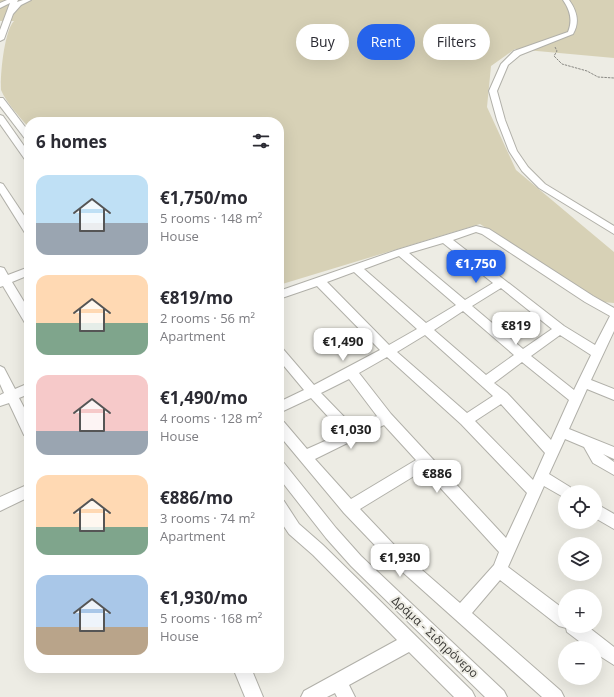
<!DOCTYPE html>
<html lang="en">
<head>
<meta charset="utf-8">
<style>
	:root { --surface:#fff; --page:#f2f2f3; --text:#2b2b33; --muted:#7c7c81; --accent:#2563eb }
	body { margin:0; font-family:"Open Sans",sans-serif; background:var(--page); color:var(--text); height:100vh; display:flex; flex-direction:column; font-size:15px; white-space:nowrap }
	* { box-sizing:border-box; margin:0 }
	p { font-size:13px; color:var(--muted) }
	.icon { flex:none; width:22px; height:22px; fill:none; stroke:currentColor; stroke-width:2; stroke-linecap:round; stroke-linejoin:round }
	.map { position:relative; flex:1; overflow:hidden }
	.panel { position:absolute; left:24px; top:117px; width:260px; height:556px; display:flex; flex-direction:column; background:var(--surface); border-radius:16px; box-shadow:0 4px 16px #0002 }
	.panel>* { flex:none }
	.banner { position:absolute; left:296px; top:24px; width:258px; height:36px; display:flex; gap:8px }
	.fabs { position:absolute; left:558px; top:485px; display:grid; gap:8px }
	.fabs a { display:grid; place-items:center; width:44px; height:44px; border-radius:50%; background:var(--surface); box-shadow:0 4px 16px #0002; font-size:20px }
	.price { position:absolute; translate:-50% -34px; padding:0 9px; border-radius:8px; background:#fff; color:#222; font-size:13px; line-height:26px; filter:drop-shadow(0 1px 2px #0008) }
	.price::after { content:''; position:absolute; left:50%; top:24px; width:12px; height:9px; margin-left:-6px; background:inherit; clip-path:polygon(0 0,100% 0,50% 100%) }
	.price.current { background:var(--accent); color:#fff }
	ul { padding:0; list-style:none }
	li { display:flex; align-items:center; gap:12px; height:100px; padding:0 12px }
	li span { display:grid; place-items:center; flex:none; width:112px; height:80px; border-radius:12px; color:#555 }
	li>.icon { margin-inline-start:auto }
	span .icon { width:48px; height:48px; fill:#fffc; stroke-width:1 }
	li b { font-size:17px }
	h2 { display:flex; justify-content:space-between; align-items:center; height:48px; padding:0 12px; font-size:17px }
	.tag { padding:0 14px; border-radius:18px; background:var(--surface); box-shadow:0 4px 16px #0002; font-size:14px; line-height:36px }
	.tag.current { background:var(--accent); color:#fff }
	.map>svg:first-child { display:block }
</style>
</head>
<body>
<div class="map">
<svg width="614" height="697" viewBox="0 0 614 697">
	<rect width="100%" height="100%" fill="#edece4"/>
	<path fill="#d7d1b6" d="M 0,0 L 614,0 L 614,58 L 515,49 L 491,66 L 487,107 L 516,170 L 614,252 L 614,303 L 602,302 L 480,224 L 279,285 L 279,122 L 29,122 L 29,128 C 20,117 7,104 1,90 C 0,77 4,31 14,21 L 0,21 Z"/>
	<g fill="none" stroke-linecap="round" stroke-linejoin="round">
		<g stroke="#b1b0a9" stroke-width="2">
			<g id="minor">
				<path d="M 7,0 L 18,0 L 17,2 L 23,0 L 31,0 L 21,5 L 13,14 L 4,39 L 0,41 L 0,30 L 10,3 L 0,8 L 0,3 Z"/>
				<path d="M 563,0 L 569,0 C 577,11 580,22 573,34 L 520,55 L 508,65 L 497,91 L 505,120 L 517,151 L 528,167 L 545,184 L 614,226 L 614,234 L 539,188 L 522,171 L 509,151 L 497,120 L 489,91 L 501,64 L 514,51 L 568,32 C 573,20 570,10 563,0 Z"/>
				<path d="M 0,98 L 3,98 L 29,132 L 29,141 L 26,140 L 0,106 Z"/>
				<path d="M 0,115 L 3,116 L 29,153 L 29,162 L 26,161 L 0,124 Z"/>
				<path d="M 0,183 L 3,184 L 29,223 L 29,234 L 25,233 L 0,193 Z"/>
				<path d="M 476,226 L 489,229 L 593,296 L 614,308 L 614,331 L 591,380 L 614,389 L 614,400 L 587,389 L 569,429 L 614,447 L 614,459 L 603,454 L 614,462 L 614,475 L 593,463 L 584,447 L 565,439 L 549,474 L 570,487 L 572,492 L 565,492 L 565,498 L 544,486 L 508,567 L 565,610 L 565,626 L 587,626 L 614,647 L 614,665 L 595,653 L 595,648 L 588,648 L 567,632 L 566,628 L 559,626 L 500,580 L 472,613 L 561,691 L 564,697 L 542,697 L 389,560 L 344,513 L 279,435 L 279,421 L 284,422 L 307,449 L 343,433 L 311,398 L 279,413 L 279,402 L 304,390 L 279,360 L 279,347 L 283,349 L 314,385 L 380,350 L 317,286 L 279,299 L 279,291 L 397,250 ZM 476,232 L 482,234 L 585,302 L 610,316 L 595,345 L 564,326 L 453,240 ZM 443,243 L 493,283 L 465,300 L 409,253 ZM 399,256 L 456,305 L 426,323 L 364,269 ZM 354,272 L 417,329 L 389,345 L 327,282 ZM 501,288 L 552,329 L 523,349 L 472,306 ZM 463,311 L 514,355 L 486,375 L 434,330 ZM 425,335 L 493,396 L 467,413 L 397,352 ZM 560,335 L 591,355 L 574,390 L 531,356 ZM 387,357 L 461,424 L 527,493 L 506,538 L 391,414 L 359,373 ZM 522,362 L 569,400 L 551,440 L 507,393 L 494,383 ZM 349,379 L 377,416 L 354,427 L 321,393 ZM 501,404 L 545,453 L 533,480 L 475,421 ZM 384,425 L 416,460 L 351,499 L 315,459 ZM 424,470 L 499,552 L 494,565 L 460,603 L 399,550 L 360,509 Z"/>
				<path d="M 0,267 L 4,268 L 8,275 L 29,267 L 29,275 L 12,282 L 29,310 L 29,324 L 25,323 L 3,286 L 0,287 Z"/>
				<path d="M 0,366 L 4,368 L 15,389 L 29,383 L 29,394 L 19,398 L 29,417 L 29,437 L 24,435 L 9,403 L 0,406 L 0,395 L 4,393 L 0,384 Z"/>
				<path d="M 279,461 L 284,463 L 336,528 L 361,556 L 504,691 L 507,697 L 485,697 L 351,566 L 326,538 L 279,478 Z"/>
				<path d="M 29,484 L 29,497 L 0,511 L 0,497 Z"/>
				<path d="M 279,499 L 284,501 L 299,524 L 323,545 L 472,691 L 475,697 L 454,697 L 409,652 L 349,685 L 355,697 L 337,697 L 335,693 L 327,697 L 301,697 L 304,691 L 397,640 L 313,555 L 289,534 L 279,519 Z"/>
				<path d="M 595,503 L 614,514 L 614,529 L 595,518 Z"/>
				<path d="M 233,668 L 251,668 L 263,697 L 245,697 Z"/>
			</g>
		</g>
		<path stroke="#888782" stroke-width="1" stroke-dasharray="2.5 1" stroke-linecap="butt" d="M 555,47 L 557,51 L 554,56 L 562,64 L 587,71 L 598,77 L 614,78"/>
		<use href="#minor" fill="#fff" fill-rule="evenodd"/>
	</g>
	<g text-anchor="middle" stroke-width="4" stroke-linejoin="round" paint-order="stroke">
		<g font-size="12" fill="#353431" stroke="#edece4">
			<text transform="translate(435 637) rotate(43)" y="4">Δράμα - Σιδηρόνερο</text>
		</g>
	</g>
</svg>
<div class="fabs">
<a><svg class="icon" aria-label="locate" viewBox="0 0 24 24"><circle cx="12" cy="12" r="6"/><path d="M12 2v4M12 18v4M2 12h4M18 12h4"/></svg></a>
<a><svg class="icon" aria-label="layers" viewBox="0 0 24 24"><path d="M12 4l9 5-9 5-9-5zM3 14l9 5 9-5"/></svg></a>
<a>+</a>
<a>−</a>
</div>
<b class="price current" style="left:476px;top:284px">€1,750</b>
<b class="price" style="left:516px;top:346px">€819</b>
<b class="price" style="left:343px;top:362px">€1,490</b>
<b class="price" style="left:351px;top:450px">€1,030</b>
<b class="price" style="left:437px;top:494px">€886</b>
<b class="price" style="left:400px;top:578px">€1,930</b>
<div class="banner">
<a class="tag">Buy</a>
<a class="tag current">Rent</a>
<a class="tag">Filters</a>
</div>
<section class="panel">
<h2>6 homes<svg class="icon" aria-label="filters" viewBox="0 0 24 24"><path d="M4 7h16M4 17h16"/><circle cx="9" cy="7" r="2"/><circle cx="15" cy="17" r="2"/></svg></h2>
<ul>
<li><span style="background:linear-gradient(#bfe0f5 60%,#9aa5b1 0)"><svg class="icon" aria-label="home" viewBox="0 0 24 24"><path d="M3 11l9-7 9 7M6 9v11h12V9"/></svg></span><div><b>€1,750/mo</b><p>5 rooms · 148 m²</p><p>House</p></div></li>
<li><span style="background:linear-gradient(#ffd9b3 60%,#7fa58c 0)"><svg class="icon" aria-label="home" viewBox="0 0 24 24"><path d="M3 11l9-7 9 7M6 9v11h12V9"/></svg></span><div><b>€819/mo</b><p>2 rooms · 56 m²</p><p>Apartment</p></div></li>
<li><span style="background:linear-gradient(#f6c9c9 70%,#9aa5b1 0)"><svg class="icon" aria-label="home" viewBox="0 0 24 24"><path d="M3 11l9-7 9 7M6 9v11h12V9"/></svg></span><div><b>€1,490/mo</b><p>4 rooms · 128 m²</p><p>House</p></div></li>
<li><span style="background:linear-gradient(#ffd9b3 65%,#7fa58c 0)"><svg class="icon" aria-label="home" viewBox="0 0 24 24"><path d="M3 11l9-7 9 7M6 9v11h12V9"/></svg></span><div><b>€886/mo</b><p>3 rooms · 74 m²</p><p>Apartment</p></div></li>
<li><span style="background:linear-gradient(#a9c7e8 65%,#b9a48a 0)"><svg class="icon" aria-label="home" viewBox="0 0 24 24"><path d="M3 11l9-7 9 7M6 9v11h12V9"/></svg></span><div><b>€1,930/mo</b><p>5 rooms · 168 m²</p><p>House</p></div></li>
</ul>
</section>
</div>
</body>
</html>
